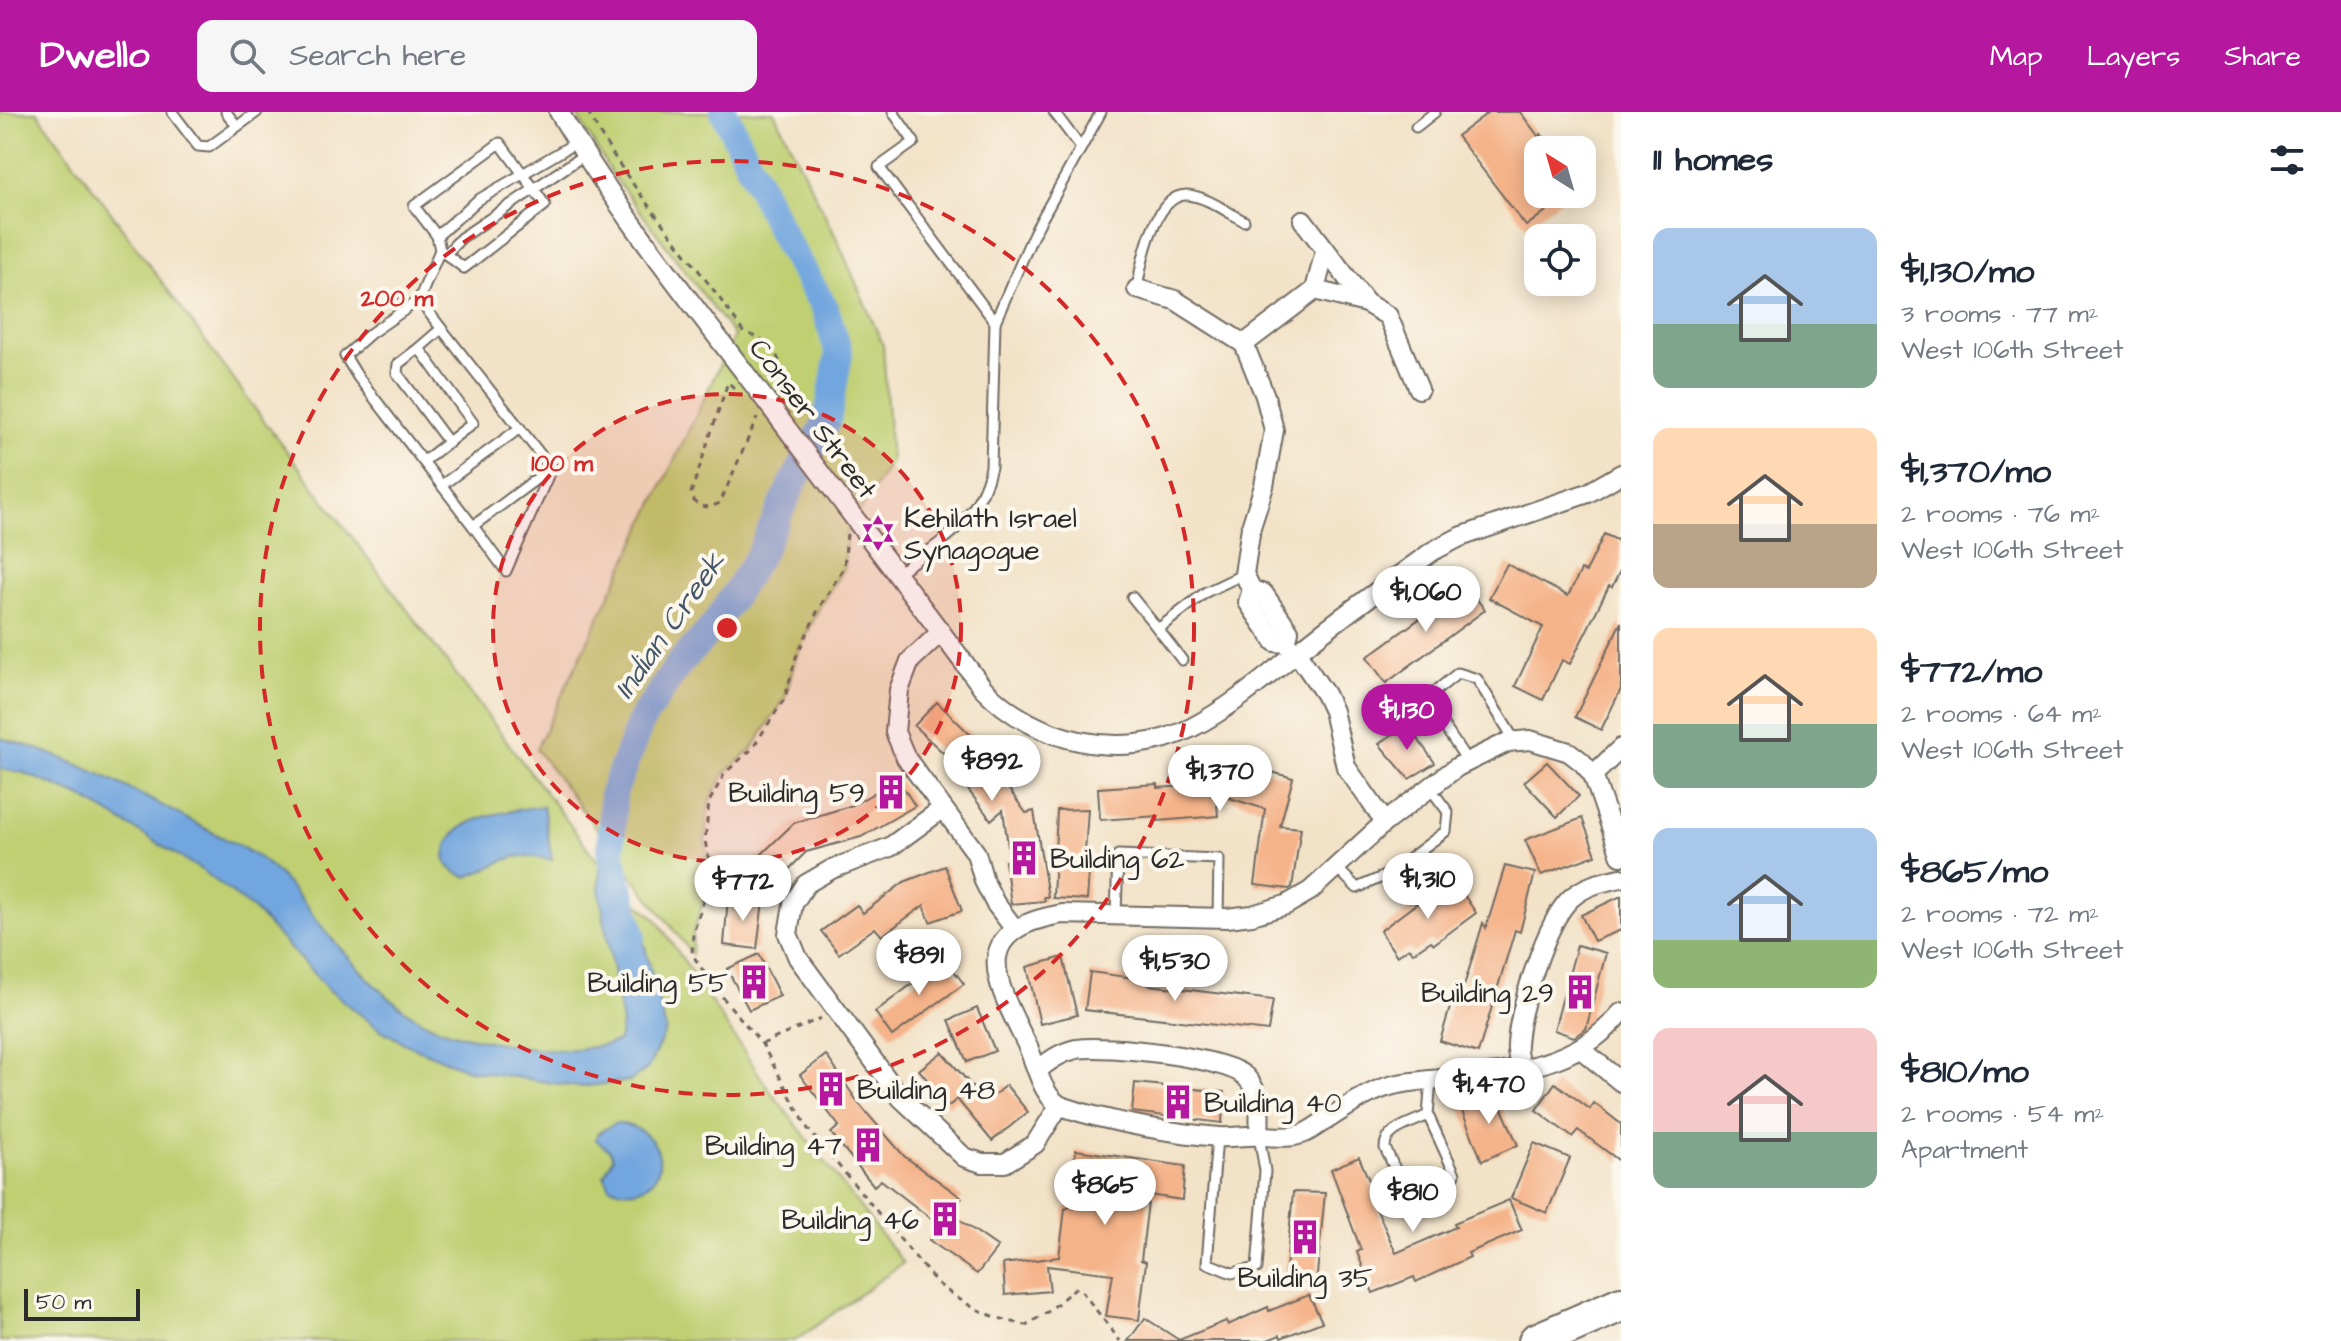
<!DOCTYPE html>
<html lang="en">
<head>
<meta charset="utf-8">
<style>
	:root { --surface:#fff; --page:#f6f6f7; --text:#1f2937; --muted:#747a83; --accent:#b5179e }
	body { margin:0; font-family:"Architects Daughter",sans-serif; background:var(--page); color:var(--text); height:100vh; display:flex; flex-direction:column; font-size:30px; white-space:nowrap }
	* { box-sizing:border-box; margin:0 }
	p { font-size:26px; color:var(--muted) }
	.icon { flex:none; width:44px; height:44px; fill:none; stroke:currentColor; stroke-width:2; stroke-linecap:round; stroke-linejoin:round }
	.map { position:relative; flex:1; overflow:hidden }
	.drawer { display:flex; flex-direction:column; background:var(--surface); width:720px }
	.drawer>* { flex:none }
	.needle { width:52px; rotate:323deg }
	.controls { position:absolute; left:1524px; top:24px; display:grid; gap:16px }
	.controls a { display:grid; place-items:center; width:72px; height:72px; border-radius:16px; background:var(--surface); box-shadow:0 4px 20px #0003; font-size:40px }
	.scale { position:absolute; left:24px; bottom:20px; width:116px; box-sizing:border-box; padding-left:8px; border:4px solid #2b2b2b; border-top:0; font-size:22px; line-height:28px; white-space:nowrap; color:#2b2b2b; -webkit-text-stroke:6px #fbf7ec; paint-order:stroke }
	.price { position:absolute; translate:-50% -68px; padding:0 18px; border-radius:28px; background:#fff; color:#222; font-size:26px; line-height:52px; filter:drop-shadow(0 2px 4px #0008) }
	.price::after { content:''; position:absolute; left:50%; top:48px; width:24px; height:18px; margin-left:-12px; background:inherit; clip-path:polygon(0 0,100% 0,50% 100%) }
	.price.active { background:var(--accent); color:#fff }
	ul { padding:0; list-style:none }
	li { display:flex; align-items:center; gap:24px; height:200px; padding:0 32px }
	li span { display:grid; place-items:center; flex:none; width:224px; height:160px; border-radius:16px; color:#555 }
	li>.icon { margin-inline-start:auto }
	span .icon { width:96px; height:96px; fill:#fffc; stroke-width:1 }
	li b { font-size:34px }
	h2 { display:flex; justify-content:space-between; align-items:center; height:96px; padding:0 32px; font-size:34px }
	header { display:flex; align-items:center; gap:48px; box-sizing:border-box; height:112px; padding:0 40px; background:var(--accent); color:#fff }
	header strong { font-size:38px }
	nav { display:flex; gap:44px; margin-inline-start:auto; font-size:28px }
	.search { width:560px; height:72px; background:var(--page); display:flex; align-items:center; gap:20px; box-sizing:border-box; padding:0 28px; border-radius:16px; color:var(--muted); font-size:30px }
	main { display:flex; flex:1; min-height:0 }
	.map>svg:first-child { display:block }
</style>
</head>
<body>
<header>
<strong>Dwello</strong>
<div class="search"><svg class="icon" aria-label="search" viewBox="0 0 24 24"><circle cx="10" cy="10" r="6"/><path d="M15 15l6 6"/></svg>Search here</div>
<nav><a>Map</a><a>Layers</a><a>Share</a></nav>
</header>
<main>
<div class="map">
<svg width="1621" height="1229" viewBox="0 0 1621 1229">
	<rect width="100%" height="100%" fill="#fbf7ec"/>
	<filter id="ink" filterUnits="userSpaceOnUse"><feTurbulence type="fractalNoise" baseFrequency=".0125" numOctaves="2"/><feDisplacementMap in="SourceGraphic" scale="16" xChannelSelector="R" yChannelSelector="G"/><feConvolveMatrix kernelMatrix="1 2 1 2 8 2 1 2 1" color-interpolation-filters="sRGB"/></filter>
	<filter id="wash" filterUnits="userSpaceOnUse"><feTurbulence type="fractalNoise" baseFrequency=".006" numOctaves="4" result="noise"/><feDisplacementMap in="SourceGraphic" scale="32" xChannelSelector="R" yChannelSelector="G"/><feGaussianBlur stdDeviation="1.8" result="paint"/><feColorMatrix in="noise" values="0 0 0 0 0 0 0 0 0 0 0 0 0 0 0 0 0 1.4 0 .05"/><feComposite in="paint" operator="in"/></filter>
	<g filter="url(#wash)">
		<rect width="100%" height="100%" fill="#f2e2c7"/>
		<g fill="#bfcf72" stroke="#757d4e" stroke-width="2">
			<path d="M 0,0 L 37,0 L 264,309 L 615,772 L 656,807 L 768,976 L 903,1151 L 795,1229 L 0,1229 Z"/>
			<path d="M 575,0 L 774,0 L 836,125 L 883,233 L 891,349 L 847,420 L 844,455 L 819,496 L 796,545 L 785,586 L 752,637 L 725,661 L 709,690 L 705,729 L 712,763 L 693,821 L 692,842 L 536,637 L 734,224 L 612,62 Z"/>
		</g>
		<g fill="#72a6de" stroke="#4e6884" stroke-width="2">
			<path d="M 0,626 C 72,644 139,681 204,716 C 224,727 250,737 267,752 C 289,770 305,794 323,816 C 348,846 389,893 424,910 C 450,923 478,927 506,932 C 543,939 582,941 619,929 L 622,912 L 599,777 L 600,752 L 615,772 L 644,831 L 666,918 L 648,956 L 630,969 L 579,975 L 468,958 L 408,933 L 379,917 L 328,877 L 254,798 L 203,759 L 80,684 L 24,661 L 0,657 Z"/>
			<path d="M 543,694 L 552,748 C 502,737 508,752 466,765 C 453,760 442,754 446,738 C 453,702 514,699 543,694 Z"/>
			<path d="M 616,1011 C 681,1019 668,1095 610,1075 L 604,1063 L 613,1046 L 610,1039 L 596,1028 L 598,1021 Z"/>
		</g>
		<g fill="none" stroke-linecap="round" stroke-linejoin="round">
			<path stroke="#72a6de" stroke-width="28" d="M 632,823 L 611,743 L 613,681 L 642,607 L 679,552 L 713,515 L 759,444 L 792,373 L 827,309 L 839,242 L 825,196 L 786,130 L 724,0"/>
		</g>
		<g id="blocks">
			<g fill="#f5b389">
				<path d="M 1489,0 L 1520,0 L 1539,25 L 1541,22 L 1553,38 L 1538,38 L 1538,82 L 1569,82 L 1526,114 L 1457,24 Z"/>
				<path d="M 1604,422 L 1621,430 L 1621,457 L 1612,475 L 1609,474 L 1570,552 L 1562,548 L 1543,588 L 1515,574 L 1543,515 L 1489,486 L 1507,452 L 1568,484 L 1581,458 L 1586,460 Z"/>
				<path d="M 1466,473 L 1485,498 L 1386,571 L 1367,545 Z"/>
				<path d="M 1621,510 L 1621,577 L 1601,618 L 1575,605 Z"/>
				<path d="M 937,590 L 979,631 L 977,633 L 1026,701 L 1034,699 L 1048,785 L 1044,785 L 1045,789 L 1011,792 L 1005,749 L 1010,748 L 1003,698 L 991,708 L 957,663 L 962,658 L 914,614 Z"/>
				<path d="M 1407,612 L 1435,651 L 1409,667 L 1379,632 Z"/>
				<path d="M 1236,650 L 1293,666 L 1280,714 L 1301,716 L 1292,775 L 1289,777 L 1255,773 L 1265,697 L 1216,682 L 1218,704 L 1158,709 L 1158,704 L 1100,708 L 1098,676 L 1158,672 L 1158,676 L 1230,671 Z"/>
				<path d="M 1547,650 L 1579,684 L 1557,705 L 1524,670 Z"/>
				<path d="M 898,667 L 915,694 L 861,725 L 806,740 L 761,786 L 739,764 L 794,711 L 853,693 Z"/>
				<path d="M 1088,697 L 1085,741 L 1090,743 L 1087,788 L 1053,786 L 1057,698 Z"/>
				<path d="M 1582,706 L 1596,743 L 1541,763 L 1525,728 Z"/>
				<path d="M 945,754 L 962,799 L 930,810 L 924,793 L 882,824 L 875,816 L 839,842 L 821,819 L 857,793 L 863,801 L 904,770 Z"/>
				<path d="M 1505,754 L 1535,761 L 1520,820 L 1515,818 L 1478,941 L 1440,929 L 1457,872 L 1464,874 L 1483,811 L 1486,816 Z"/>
				<path d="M 1448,775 L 1455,784 L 1462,780 L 1476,801 L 1434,832 L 1431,829 L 1413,841 L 1409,836 L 1397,844 L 1380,819 L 1432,780 L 1435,784 Z"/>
				<path d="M 1621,784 L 1621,818 L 1594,829 L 1581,803 Z"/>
				<path d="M 728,785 L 763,789 L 757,837 L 724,833 Z"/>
				<path d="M 1577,833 L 1606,841 L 1586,917 L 1574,925 L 1554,918 Z"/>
				<path d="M 759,842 L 780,884 L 749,898 L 727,857 Z"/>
				<path d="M 1063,845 L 1077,903 L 1040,912 L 1027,855 Z"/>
				<path d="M 945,847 L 964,872 L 892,924 L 875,900 Z"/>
				<path d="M 1090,860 L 1149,868 L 1149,873 L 1273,888 L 1268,919 L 1085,898 Z"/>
				<path d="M 977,896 L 995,939 L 967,950 L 949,908 Z"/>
				<path d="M 942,940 L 986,990 L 1006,973 L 1028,1000 L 992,1029 L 957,987 L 949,994 L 919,958 Z"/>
				<path d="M 826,943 L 859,992 L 904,1044 L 962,1086 L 951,1102 L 998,1135 L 977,1162 L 929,1128 L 938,1112 L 881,1068 L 874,1074 L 831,1021 L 839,1014 L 800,963 Z"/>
				<path d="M 1135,971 L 1224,980 L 1222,1011 L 1132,1000 Z"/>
				<path d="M 1555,971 L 1590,997 L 1594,991 L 1621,1012 L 1621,1050 L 1578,1018 L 1572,1025 L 1536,998 Z"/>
				<path d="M 1494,979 L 1518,1033 L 1482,1049 L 1460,994 Z"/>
				<path d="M 1534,1031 L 1570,1046 L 1547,1101 L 1511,1086 Z"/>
				<path d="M 1076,1038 L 1185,1054 L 1182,1088 L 1149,1083 L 1141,1148 L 1146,1150 L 1139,1208 L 1106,1204 L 1113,1162 L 1047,1154 L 1050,1179 L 1005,1183 L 1003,1152 L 1059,1145 L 1065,1097 L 1069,1095 Z"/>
				<path d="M 1359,1045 L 1377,1087 L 1373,1089 L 1396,1141 L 1456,1115 L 1454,1111 L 1509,1088 L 1522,1118 L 1468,1141 L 1470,1145 L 1416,1170 L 1414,1165 L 1373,1181 L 1357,1140 L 1361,1138 L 1331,1057 Z"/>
				<path d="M 1293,1080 L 1325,1081 L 1316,1173 L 1285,1168 Z"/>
				<path d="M 1309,1183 L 1322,1210 L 1281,1226 L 1280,1223 L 1265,1229 L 1128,1229 L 1145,1206 L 1179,1228 L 1226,1209 L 1228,1213 L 1268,1195 L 1269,1199 Z"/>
			</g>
		</g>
	</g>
	<g filter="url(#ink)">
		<use href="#blocks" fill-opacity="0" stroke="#716b62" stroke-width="2"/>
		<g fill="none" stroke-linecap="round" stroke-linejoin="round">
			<g stroke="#716b62" stroke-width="13">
				<g id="lane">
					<path d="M 172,0 L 198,34 L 209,35 L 257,0"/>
					<path d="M 226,0 L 237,14"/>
					<path d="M 893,0 L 914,30 L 879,55 L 995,210"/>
					<path d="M 1054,0 L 1081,36"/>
					<path d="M 1416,15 L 1435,0"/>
					<path d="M 437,124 L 478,88 L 577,30"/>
					<path d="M 446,142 L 461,126 L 534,77 L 545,93 L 464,156 L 440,138 L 437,124 L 414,94 L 500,31 L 534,77 L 584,43"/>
					<path d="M 1137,177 C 1141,152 1154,82 1187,83 C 1206,84 1227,100 1244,109"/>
					<path d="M 419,188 L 371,221 L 345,244 L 358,265 L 473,414 L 551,356 L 419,188 L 440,138"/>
					<path d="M 419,236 L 398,252 L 397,261 L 449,331"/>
					<path d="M 424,349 L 473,311 L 419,236 L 441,217"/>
					<path d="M 442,373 L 520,316"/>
					<path d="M 473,414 L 506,459 L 551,357"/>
					<path d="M 896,462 C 939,431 979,410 991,355 L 995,210 L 1034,121 L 1101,0"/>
					<path d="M 1132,485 L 1158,517 L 1206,480 L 1244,462"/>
					<path d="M 1158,517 L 1182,548"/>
					<path d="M 1468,650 L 1432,596 L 1432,582 L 1458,561 L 1477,567 L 1515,629"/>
					<path d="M 1337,756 L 1357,776 L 1389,762 L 1446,719 L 1448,700 L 1430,676"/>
					<path d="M 1116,803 L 1118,743 L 1219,747 L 1218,806"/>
					<path d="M 1428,1003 C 1413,1011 1384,1017 1385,1036 L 1408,1084 C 1424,1086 1448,1077 1455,1062 L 1428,1003 L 1431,968"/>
					<path d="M 1217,1025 L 1207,1151 L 1232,1161 L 1257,1156 L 1265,1059 L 1259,1024"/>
				</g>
			</g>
			<g stroke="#716b62" stroke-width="22">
				<g id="street">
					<path d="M 559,0 C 615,95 684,181 751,269"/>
					<path d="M 1303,108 L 1366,191 L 1388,204 L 1419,277"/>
					<path d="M 1137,177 L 1175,188 L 1244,232 L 1265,284 L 1274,318 L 1264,374 L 1251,415 L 1244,462 L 1252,478 L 1248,490 L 1275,530 L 1286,531 L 1297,541 L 1325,582 L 1333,599 L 1346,655 L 1385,710"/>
					<path d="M 1315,178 L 1366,191"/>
					<path d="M 1244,232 L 1315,178 L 1325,139"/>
					<path d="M 846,395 L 983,576 C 1035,631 1123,650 1191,616 C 1236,593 1275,557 1315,526 C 1353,496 1393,468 1433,439 L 1460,425 L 1588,381 L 1621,362"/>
					<path d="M 1252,478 L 1264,482 L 1289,519 L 1286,531"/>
					<path d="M 941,520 L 910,549 L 899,578 L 895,620 L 906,646 L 976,741 L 984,769 L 995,791 L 1014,816"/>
					<path d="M 1593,663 L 1621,636"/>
					<path d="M 942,697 L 890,735 L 832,757 L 806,772 L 793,792 L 788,822 L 798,846 L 901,986 L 964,1045 L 982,1051 L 1005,1051 L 1035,1032 L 1059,994"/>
					<path d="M 1621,744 L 1593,663 L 1582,650 L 1569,640 L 1530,628 L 1508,630 L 1457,655 L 1385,710 L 1310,779 L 1286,793 L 1252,803 L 1227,806 L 1062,802 C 964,819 997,871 1028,935 C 1036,952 1043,989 1064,995 C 1108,1010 1172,1021 1218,1025 C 1232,1026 1246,1023 1260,1024 C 1275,1024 1288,1027 1302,1022 C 1309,1020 1316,1014 1323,1010 C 1349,994 1373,975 1404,971 C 1481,960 1566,968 1621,901"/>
					<path d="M 1581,937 L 1621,970"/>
					<path d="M 1520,956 C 1519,948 1516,940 1517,932 C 1519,898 1546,810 1570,787 C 1585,773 1602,770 1621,766"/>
					<path d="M 1038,958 C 1050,948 1060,941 1076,937 C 1104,932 1227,945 1246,965 C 1262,982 1260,1002 1259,1024"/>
				</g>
			</g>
			<g stroke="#716b62" stroke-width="38">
				<path id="highway" d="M 1536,1229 L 1621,1192"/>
			</g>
			<g stroke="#716b62" stroke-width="3" stroke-dasharray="6 6" stroke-linecap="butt">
				<path d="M 588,0 C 630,80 694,146 744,221 C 776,228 782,248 784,278 L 781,281"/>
				<path d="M 734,276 L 728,270 L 691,381 C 694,397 707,397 720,391 L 757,306"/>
				<path d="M 847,422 L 844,455 L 819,496 L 796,545 L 785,586 L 752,637 L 725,661 L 709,690 L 705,729 L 712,763 L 693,821 L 692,842 L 714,875 L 762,932 L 808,1017 L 936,1170 C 967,1195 988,1205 1026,1213 L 1049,1199 L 1075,1176 L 1080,1177 L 1120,1229"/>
				<path d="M 762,932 L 821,906"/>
			</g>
			<use href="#lane" stroke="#fff" stroke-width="9"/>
			<use href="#street" stroke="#fff" stroke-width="18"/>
			<use href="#highway" stroke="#fff" stroke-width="34"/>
			<g stroke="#716b62" stroke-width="22" stroke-linecap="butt">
				<path id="street-bridge" d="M 751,269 L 846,395"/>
			</g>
			<use href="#street-bridge" stroke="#fff" stroke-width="18"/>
		</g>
	</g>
	<circle cx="727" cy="516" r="234" fill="#d62828" fill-opacity=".12"/>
	<g fill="none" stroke="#d62828" stroke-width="4" stroke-dasharray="14 10">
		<circle cx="727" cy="516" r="234"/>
		<circle cx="727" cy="516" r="467"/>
	</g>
	<defs>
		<g id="synagogue-bare" transform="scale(2.76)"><path d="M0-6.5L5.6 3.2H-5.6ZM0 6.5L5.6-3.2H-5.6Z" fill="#b5179e" stroke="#fbf7ec" stroke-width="2.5" paint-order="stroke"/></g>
		<g id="building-bare" transform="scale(2.76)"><path d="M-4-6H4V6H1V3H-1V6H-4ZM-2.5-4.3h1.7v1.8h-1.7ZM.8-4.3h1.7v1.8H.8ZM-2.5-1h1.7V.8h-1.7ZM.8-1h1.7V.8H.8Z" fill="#b5179e" stroke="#fbf7ec" stroke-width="2.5" paint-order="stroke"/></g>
	</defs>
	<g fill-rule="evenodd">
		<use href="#synagogue-bare" x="878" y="421"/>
		<use href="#building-bare" x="891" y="680"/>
		<use href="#building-bare" x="1024" y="746"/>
		<use href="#building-bare" x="754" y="870"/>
		<use href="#building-bare" x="1580" y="880"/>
		<use href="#building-bare" x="831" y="977"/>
		<use href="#building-bare" x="1178" y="990"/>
		<use href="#building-bare" x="868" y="1033"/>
		<use href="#building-bare" x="945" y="1107"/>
		<use href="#building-bare" x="1305" y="1125"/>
	</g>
	<g text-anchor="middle" stroke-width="8" stroke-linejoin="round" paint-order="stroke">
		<g font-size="28" fill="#2b2b2b" stroke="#fbf7ec">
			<text transform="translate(814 306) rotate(53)" y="10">Conser Street</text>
		</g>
		<g font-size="28" fill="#2b2b2b" stroke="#fbf7ec" text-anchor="end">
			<text x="904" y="415" text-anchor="start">Kehilath Israel<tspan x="904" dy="32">Synagogue</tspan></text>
			<text x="865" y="690">Building 59</text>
			<text x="1050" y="756" text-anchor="start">Building 62</text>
			<text x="728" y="880">Building 55</text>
			<text x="1554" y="890">Building 29</text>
			<text x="857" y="987" text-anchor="start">Building 48</text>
			<text x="1204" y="1000" text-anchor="start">Building 40</text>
			<text x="842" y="1043">Building 47</text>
			<text x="919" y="1117">Building 46</text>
			<text x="1305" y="1175" text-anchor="middle">Building 35</text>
		</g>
		<g font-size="30" font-style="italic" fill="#44566a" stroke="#fbf7ec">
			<text transform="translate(669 513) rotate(-55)" y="10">Indian Creek</text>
		</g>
	</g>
	<circle cx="727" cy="516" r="12" fill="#d62828" stroke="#fbf7ec" stroke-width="4"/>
	<g font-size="24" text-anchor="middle" font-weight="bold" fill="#d62828" stroke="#fbf7ec" stroke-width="8" stroke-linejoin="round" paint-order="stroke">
		<text x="397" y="194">200 m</text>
		<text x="562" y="359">100 m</text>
	</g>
</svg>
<div class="controls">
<a><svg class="needle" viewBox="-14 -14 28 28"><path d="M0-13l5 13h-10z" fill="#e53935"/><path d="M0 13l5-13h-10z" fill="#747a83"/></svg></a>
<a><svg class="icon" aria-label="locate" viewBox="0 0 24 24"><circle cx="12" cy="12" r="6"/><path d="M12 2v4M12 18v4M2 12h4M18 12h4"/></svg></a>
</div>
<div class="scale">50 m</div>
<b class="price" style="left:1426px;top:522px">$1,060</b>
<b class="price active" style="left:1407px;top:640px">$1,130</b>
<b class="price" style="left:992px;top:691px">$892</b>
<b class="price" style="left:1220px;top:701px">$1,370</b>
<b class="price" style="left:1428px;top:809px">$1,310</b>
<b class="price" style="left:743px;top:811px">$772</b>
<b class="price" style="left:919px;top:885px">$891</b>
<b class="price" style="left:1175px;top:891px">$1,530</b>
<b class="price" style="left:1489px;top:1014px">$1,470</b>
<b class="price" style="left:1105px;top:1115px">$865</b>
<b class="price" style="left:1413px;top:1122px">$810</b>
</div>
<section class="drawer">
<h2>11 homes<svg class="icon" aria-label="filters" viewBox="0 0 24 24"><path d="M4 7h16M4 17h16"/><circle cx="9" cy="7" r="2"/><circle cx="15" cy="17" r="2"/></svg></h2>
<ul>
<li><span style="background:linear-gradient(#a9c7e8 60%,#7fa58c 0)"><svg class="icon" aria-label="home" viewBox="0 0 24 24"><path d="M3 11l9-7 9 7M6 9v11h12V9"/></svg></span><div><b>$1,130/mo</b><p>3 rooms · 77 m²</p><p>West 106th Street</p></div></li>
<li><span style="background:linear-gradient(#ffd9b3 60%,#b9a48a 0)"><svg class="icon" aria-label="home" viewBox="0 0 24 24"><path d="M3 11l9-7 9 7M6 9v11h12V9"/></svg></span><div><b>$1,370/mo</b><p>2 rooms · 76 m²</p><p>West 106th Street</p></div></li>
<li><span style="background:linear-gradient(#ffd9b3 60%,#7fa58c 0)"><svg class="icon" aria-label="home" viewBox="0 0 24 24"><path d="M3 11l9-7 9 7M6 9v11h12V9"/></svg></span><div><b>$772/mo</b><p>2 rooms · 64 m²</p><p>West 106th Street</p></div></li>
<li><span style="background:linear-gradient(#a9c7e8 70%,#8fb573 0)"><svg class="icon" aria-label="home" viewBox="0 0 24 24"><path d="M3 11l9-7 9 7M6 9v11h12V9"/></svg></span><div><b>$865/mo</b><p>2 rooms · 72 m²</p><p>West 106th Street</p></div></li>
<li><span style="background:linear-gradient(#f6c9c9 65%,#7fa58c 0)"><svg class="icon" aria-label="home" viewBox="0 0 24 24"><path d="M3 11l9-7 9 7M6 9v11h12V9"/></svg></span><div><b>$810/mo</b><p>2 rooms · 54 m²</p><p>Apartment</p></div></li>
</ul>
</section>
</main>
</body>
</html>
